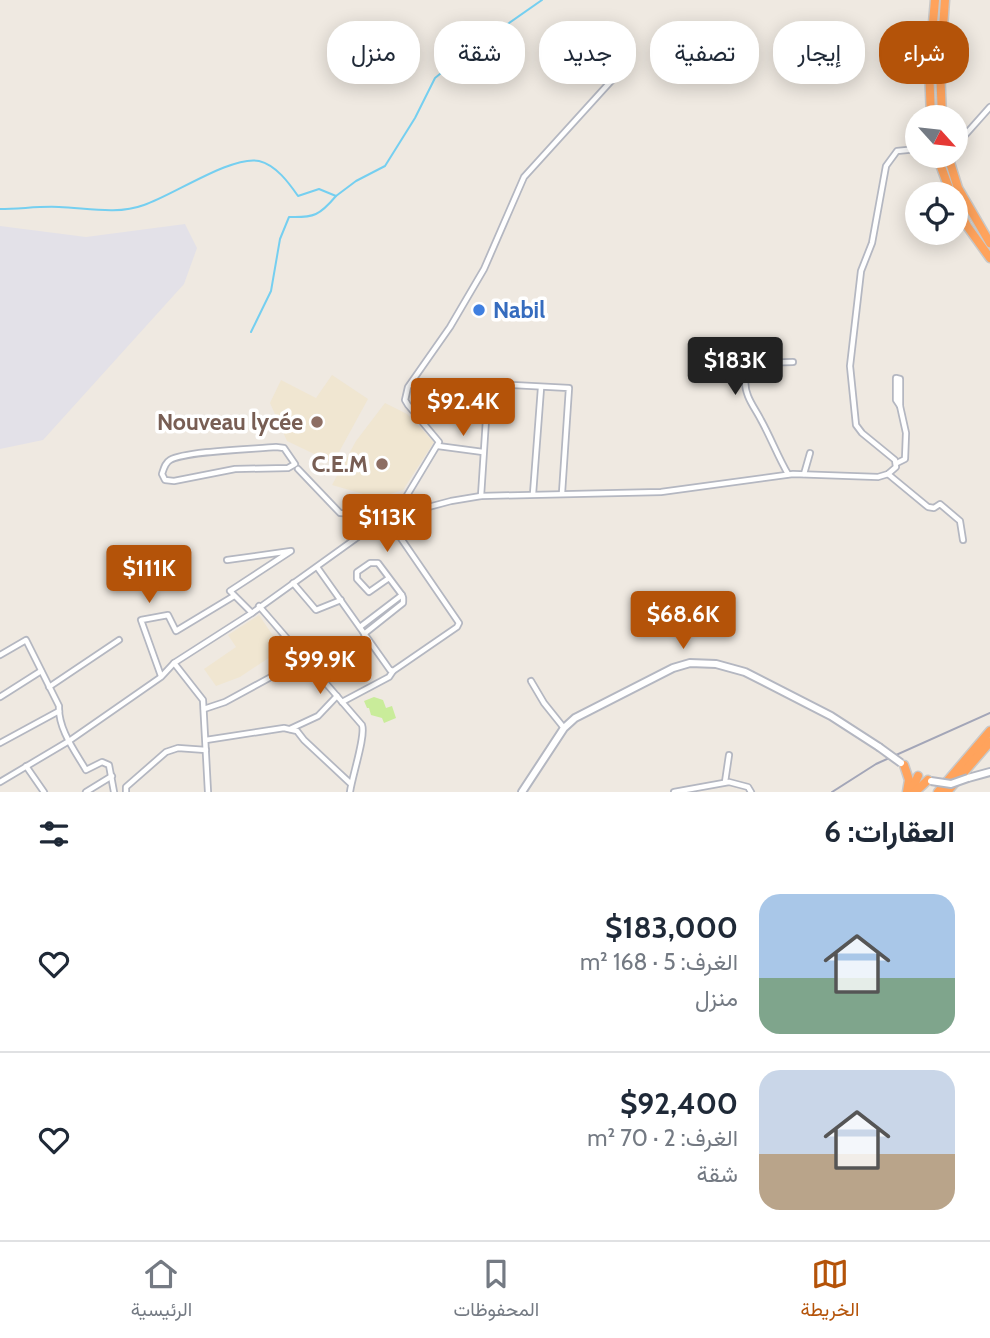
<!DOCTYPE html>
<html lang="ar">
<head>
<meta charset="utf-8">
<style>
	:root { --surface:#fff; --page:#f6f6f7; --text:#1f2937; --muted:#747a83; --line:#e0e1e3; --accent:#b45309 }
	body { margin:0; font-family:Cabin,Vazirmatn,sans-serif; background:var(--page); color:var(--text); direction:rtl; height:100vh; display:flex; flex-direction:column; font-size:26px; white-space:nowrap }
	* { box-sizing:border-box; margin:0 }
	p { font-size:23px; color:var(--muted) }
	.icon { flex:none; width:38px; height:38px; fill:none; stroke:currentColor; stroke-width:2; stroke-linecap:round; stroke-linejoin:round }
	.map { position:relative; height:792px; overflow:hidden; direction:ltr }
	.details { display:flex; flex-direction:column; background:var(--surface); flex:1 }
	.details>* { flex:none }
	.hud { position:absolute; left:21px; top:21px; width:948px; height:63px; direction:rtl; display:flex; gap:14px }
	.needle { width:46px; rotate:117deg }
	.buttons { position:absolute; left:905px; top:105px; display:grid; gap:14px }
	.buttons a { display:grid; place-items:center; width:63px; height:63px; border-radius:50%; background:var(--surface); box-shadow:0 4px 18px #0003; font-size:35px }
	.price { position:absolute; translate:-50% -60px; padding:0 16px; border-radius:7px; background:var(--accent); color:#fff; font-size:23px; line-height:46px; filter:drop-shadow(0 2px 4px #0008) }
	.price::after { content:''; position:absolute; left:50%; top:42px; width:21px; height:16px; margin-left:-10px; background:inherit; clip-path:polygon(0 0,100% 0,50% 100%) }
	.price.current { background:#222; color:#fff }
	ul { padding:0; list-style:none }
	li { display:flex; align-items:center; gap:21px; height:175px; padding:0 35px }
	li+li { border-top:2px solid var(--line) }
	li span { display:grid; place-items:center; flex:none; width:196px; height:140px; border-radius:21px; color:#555 }
	li>.icon { margin-inline-start:auto }
	span .icon { width:84px; height:84px; fill:#fffc; stroke-width:1 }
	li b { font-size:30px }
	h2 { display:flex; justify-content:space-between; align-items:center; height:84px; padding:0 35px; font-size:30px }
	.tag { padding:0 24px; border-radius:28px; background:var(--surface); box-shadow:0 4px 18px #0003; font-size:24px; line-height:63px }
	.tag.current { background:var(--accent); color:#fff }
	.tabs { display:flex; justify-content:space-around; align-items:center; height:98px; border-top:2px solid var(--line); background:var(--surface); font-size:19px; color:var(--muted) }
	.tabs a { display:grid; justify-items:center; gap:4px }
	.tabs .current { color:var(--accent) }
	.map>svg:first-child { display:block }
</style>
</head>
<body>
<div class="map">
<svg width="990" height="792" viewBox="0 0 990 792">
	<rect width="100%" height="100%" fill="#efe9e1"/>
	<path fill="#e3e1e8" d="M 185,224 L 197,248 L 184,284 L 43,440 L 0,449 L 0,226 L 86,237 Z"/>
	<g fill="#f0e6d1">
		<path d="M 332,375 L 368,399 L 333,463 L 287,441 L 270,403 L 281,380 L 316,398 Z"/>
		<path d="M 385,403 L 407,414 L 434,442 L 403,490 L 377,498 L 332,485 L 356,441 Z"/>
		<path d="M 259,615 L 282,649 L 240,677 L 216,686 L 204,669 L 236,647 L 228,635 Z"/>
	</g>
	<path fill="#c9ec9a" d="M 374,697 L 383,700 L 386,708 L 392,706 L 396,718 L 384,723 L 382,718 L 371,715 L 369,708 L 367,708 L 364,701 Z"/>
	<g fill="none" stroke-linecap="round" stroke-linejoin="round">
		<g stroke="#75cff0" stroke-width="2">
			<path d="M 0,209 C 20,209 39,206 59,207 C 87,208 117,215 144,205 C 172,196 232,155 259,161 C 276,165 289,183 298,196 L 319,189 L 336,196 L 356,181 L 385,166 L 415,118 L 435,78 L 462,56 L 542,0"/>
			<path d="M 251,332 L 271,291 L 280,239 L 289,217 C 314,218 320,215 336,196"/>
		</g>
		<g stroke="#b4b7c1" stroke-width="8">
			<g id="street">
				<path d="M 956,140 L 966,134 L 990,107"/>
				<path d="M 896,378 L 900,379 L 900,406 L 896,400 Z"/>
				<path d="M 438,446 L 483,452"/>
				<path d="M 276,447 L 284,448 L 295,464 L 288,468 L 235,469 L 174,481 L 165,480 L 162,474 C 164,468 165,463 170,460 C 185,451 255,449 276,447 Z"/>
				<path d="M 897,463 L 905,459 L 906,433 L 900,406"/>
				<path d="M 298,469 L 340,513 L 357,514 L 372,525"/>
				<path d="M 788,474 C 778,457 771,438 761,420 C 757,412 751,404 748,396 C 735,362 771,362 793,362"/>
				<path d="M 804,474 L 810,453"/>
				<path d="M 888,474 L 928,507 L 934,508 L 940,504 L 960,521 L 963,540"/>
				<path d="M 533,494 L 541,388"/>
				<path d="M 481,496 L 488,389 L 492,384 L 569,388 L 562,493"/>
				<path d="M 227,560 L 291,551 L 230,591 L 252,613"/>
				<path d="M 317,567 L 390,670 L 393,671 L 457,627 L 459,623 L 387,518 L 451,501 L 481,496 L 661,492 L 793,474 L 878,477 L 888,474 L 896,467 L 895,460 L 862,433 L 856,425 L 850,366 L 861,271 L 872,243 L 886,166 L 897,151 L 917,149"/>
				<path d="M 293,583 L 316,610 L 341,600"/>
				<path d="M 259,606 L 362,725 C 366,736 352,776 350,792"/>
				<path d="M 360,627 L 402,595"/>
				<path d="M 364,634 L 403,603 C 403,600 404,598 402,595 L 378,563 L 370,563 L 357,572 L 357,579 L 369,592 L 389,578"/>
				<path d="M 0,655 L 26,640 L 59,706 C 58,729 75,751 86,770 L 102,762 L 109,765 L 114,792"/>
				<path d="M 174,663 L 203,700 L 208,792"/>
				<path d="M 161,676 L 141,620 L 168,615 L 176,631 L 234,596"/>
				<path d="M 531,681 L 544,703 L 564,728"/>
				<path d="M 49,687 L 119,640"/>
				<path d="M 0,697 L 41,671"/>
				<path d="M 342,702 L 389,677 L 393,671"/>
				<path d="M 204,709 L 225,702 L 304,659"/>
				<path d="M 290,729 L 318,716 L 337,696"/>
				<path d="M 206,740 L 284,728 L 297,731 L 304,740 L 350,783"/>
				<path d="M 0,743 L 59,711"/>
				<path d="M 26,766 L 44,792"/>
				<path d="M 0,782 L 69,741 L 161,677 L 174,663 L 252,613 L 362,534 L 374,523 L 387,518 L 406,497 L 439,442 L 408,405 L 405,400 L 408,387 L 450,327 L 484,269 L 524,177 L 622,69"/>
				<path d="M 725,782 L 729,755"/>
				<path d="M 86,792 L 112,776"/>
				<path d="M 126,792 L 126,787 L 166,752 L 178,748 L 206,750"/>
				<path d="M 674,792 L 729,782 L 748,787 L 751,792"/>
			</g>
		</g>
		<g stroke="#b4b7c1" stroke-width="10">
			<g id="secondary">
				<path d="M 968,778 L 990,772"/>
				<path d="M 522,792 L 564,728 L 575,718 L 673,668 L 690,663 L 716,664 L 745,672 L 831,716 L 879,747"/>
			</g>
		</g>
		<g stroke="#c9c9c9" stroke-width="11">
			<g id="highway">
				<path d="M 931,117 L 929,68 L 935,0"/>
				<path d="M 942,117 L 940,68 L 945,0"/>
				<path d="M 937,156 L 951,194"/>
				<path d="M 948,156 L 958,188 L 990,243"/>
				<path d="M 956,204 L 967,226 L 990,258"/>
				<path d="M 904,765 L 909,780 L 907,792"/>
				<path d="M 911,792 L 918,776"/>
				<path d="M 915,792 L 928,780"/>
				<path d="M 938,792 L 990,731"/>
				<path d="M 947,792 L 990,742"/>
			</g>
		</g>
		<use href="#street" stroke="#fff" stroke-width="4.5"/>
		<use href="#secondary" stroke="#fff" stroke-width="6"/>
		<use href="#highway" stroke="#ffa35c" stroke-width="8"/>
		<path stroke="#a3a6b8" stroke-width="2" d="M 832,792 L 876,764 L 990,713"/>
		<g stroke="#b4b7c1" stroke-width="10" stroke-linecap="butt">
			<g id="secondary-bridge">
				<path d="M 879,747 L 901,763"/>
				<path d="M 931,781 L 951,784 L 968,778"/>
			</g>
		</g>
		<use href="#secondary-bridge" stroke="#fff" stroke-width="6"/>
	</g>
	<circle fill="#3f7fe0" stroke="#fff" stroke-width="2.5" cx="479" cy="310" r="7"/>
	<g fill="#8d6e63" stroke="#fff" stroke-width="2.5">
		<circle cx="317" cy="422" r="7"/>
		<circle cx="382" cy="464" r="7"/>
	</g>
	<g text-anchor="middle" stroke-width="7" stroke-linejoin="round" paint-order="stroke">
		<g font-size="23" font-weight="bold" fill="#366cbe" stroke="#fff" text-anchor="start">
			<text x="493" y="318">Nabil</text>
		</g>
		<g font-size="23" font-weight="bold" fill="#785e54" stroke="#fff" text-anchor="end">
			<text x="303" y="430">Nouveau lycée</text>
			<text x="368" y="472">C.E.M</text>
		</g>
	</g>
</svg>
<div class="buttons">
<a><svg class="needle" viewBox="-14 -14 28 28"><path d="M0-13l5 13h-10z" fill="#e53935"/><path d="M0 13l5-13h-10z" fill="#747a83"/></svg></a>
<a><svg class="icon" aria-label="locate" viewBox="0 0 24 24"><circle cx="12" cy="12" r="6"/><path d="M12 2v4M12 18v4M2 12h4M18 12h4"/></svg></a>
</div>
<b class="price current" style="left:735px;top:397px">$183K</b>
<b class="price" style="left:463px;top:438px">$92.4K</b>
<b class="price" style="left:387px;top:554px">$113K</b>
<b class="price" style="left:149px;top:605px">$111K</b>
<b class="price" style="left:683px;top:651px">$68.6K</b>
<b class="price" style="left:320px;top:696px">$99.9K</b>
<div class="hud">
<a class="tag current">شراء</a>
<a class="tag">إيجار</a>
<a class="tag">تصفية</a>
<a class="tag">جديد</a>
<a class="tag">شقة</a>
<a class="tag">منزل</a>
</div>
</div>
<section class="details">
<h2>العقارات: 6<svg class="icon" aria-label="filters" viewBox="0 0 24 24"><path d="M4 7h16M4 17h16"/><circle cx="9" cy="7" r="2"/><circle cx="15" cy="17" r="2"/></svg></h2>
<ul>
<li><span style="background:linear-gradient(#a9c7e8 60%,#7fa58c 0)"><svg class="icon" aria-label="home" viewBox="0 0 24 24"><path d="M3 11l9-7 9 7M6 9v11h12V9"/></svg></span><div><b>$183,000</b><p>الغرف: 5 · 168 m²</p><p>منزل</p></div><svg class="icon" aria-label="heart" viewBox="0 0 24 24"><path d="M12 20l-8-8c-3-5 5-10 8-4 3-6 11-1 8 4z"/></svg></li>
<li><span style="background:linear-gradient(#c9d6e8 60%,#b9a48a 0)"><svg class="icon" aria-label="home" viewBox="0 0 24 24"><path d="M3 11l9-7 9 7M6 9v11h12V9"/></svg></span><div><b>$92,400</b><p>الغرف: 2 · 70 m²</p><p>شقة</p></div><svg class="icon" aria-label="heart" viewBox="0 0 24 24"><path d="M12 20l-8-8c-3-5 5-10 8-4 3-6 11-1 8 4z"/></svg></li>
</ul>
</section>
<nav class="tabs">
<a class="current"><svg class="icon" aria-label="map" viewBox="0 0 24 24"><path d="M3 6l6-2 6 2 6-2v14l-6 2-6-2-6 2zM9 4v14M15 6v14"/></svg>الخريطة</a>
<a><svg class="icon" aria-label="saved" viewBox="0 0 24 24"><path d="M7 4h10v16l-5-4-5 4z"/></svg>المحفوظات</a>
<a><svg class="icon" aria-label="home" viewBox="0 0 24 24"><path d="M3 11l9-7 9 7M6 9v11h12V9"/></svg>الرئيسية</a>
</nav>
</body>
</html>
